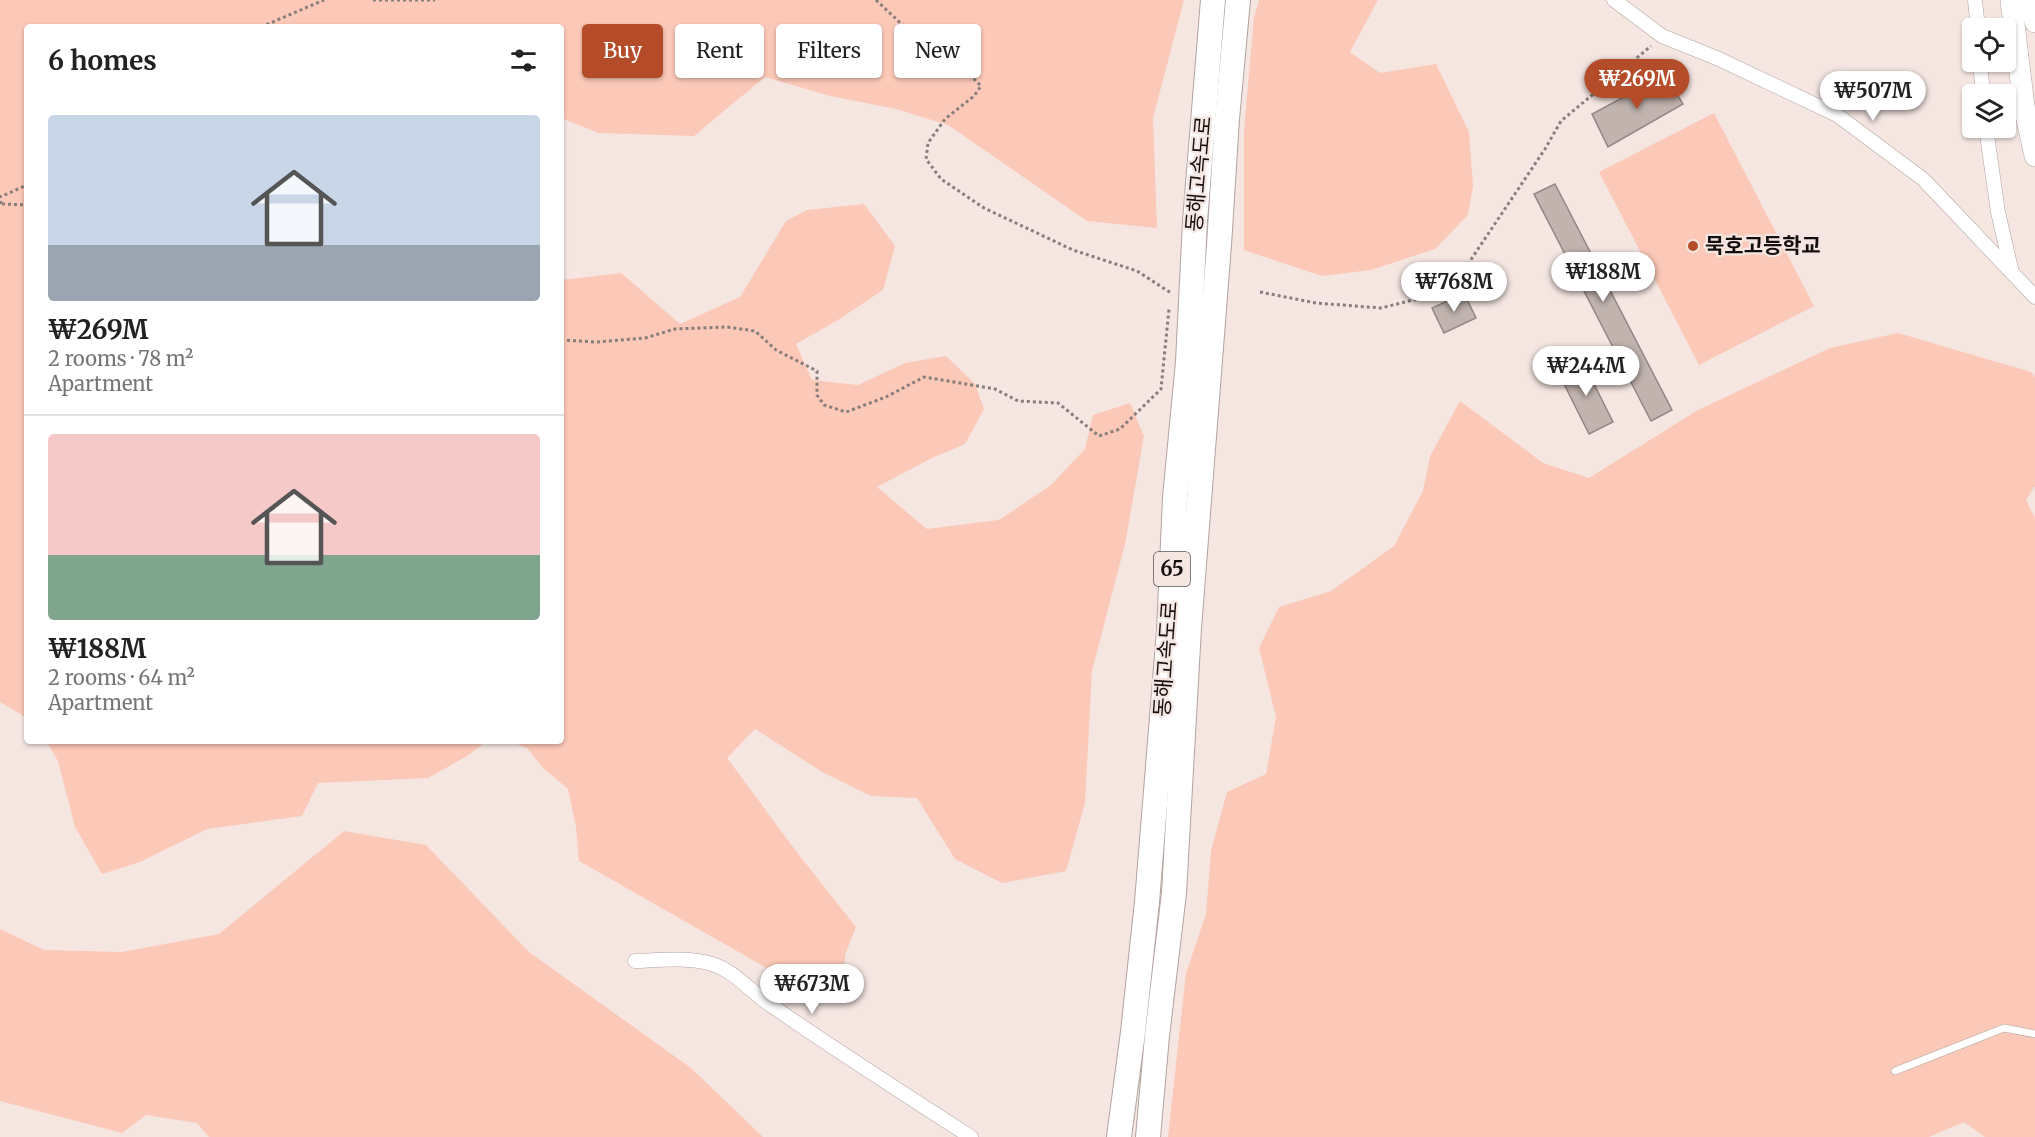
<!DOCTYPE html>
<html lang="en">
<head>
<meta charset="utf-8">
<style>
	:root { --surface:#fff; --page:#f2f2f2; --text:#222; --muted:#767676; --line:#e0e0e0; --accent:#b44c29 }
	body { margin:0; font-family:Merriweather,"Noto Sans KR",serif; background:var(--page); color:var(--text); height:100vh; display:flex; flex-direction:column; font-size:22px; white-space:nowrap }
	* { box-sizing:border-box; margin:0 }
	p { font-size:20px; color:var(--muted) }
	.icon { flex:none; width:33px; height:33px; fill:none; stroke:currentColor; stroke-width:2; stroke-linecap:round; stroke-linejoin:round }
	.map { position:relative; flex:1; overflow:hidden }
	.panel { position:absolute; left:24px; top:24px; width:540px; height:720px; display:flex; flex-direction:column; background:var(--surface); border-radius:6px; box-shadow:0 2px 4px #0004 }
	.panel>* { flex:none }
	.guide { position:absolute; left:582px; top:24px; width:570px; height:54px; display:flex; gap:12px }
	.fabs { position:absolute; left:1962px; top:18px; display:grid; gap:12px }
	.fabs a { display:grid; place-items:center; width:54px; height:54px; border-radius:6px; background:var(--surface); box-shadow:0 2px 4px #0004; font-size:30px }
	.price { position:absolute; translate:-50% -51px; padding:0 14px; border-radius:21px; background:#fff; color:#222; font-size:20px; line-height:39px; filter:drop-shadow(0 2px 3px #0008) }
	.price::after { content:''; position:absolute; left:50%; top:36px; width:18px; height:14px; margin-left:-9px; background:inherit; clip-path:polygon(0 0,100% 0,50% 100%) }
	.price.on { background:var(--accent); color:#fff }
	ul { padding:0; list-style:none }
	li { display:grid; align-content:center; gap:12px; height:318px; padding:0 24px }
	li+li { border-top:2px solid var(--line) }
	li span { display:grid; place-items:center; height:186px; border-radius:6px; color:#555 }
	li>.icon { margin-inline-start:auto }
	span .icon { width:108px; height:108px; fill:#fffc; stroke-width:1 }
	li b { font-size:26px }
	h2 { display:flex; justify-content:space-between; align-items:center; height:72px; padding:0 24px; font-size:26px }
	.chip { padding:0 21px; border-radius:6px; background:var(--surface); box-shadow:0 2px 4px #0004; font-size:21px; line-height:54px }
	.chip.on { background:var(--accent); color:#fff }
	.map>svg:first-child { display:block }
</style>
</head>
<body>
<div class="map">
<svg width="2035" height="1137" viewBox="0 0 2035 1137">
	<rect width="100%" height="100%" fill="#f5e6e1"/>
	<g fill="#fcc8b7">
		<path d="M 0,0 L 1184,0 L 1153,118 L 1157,228 L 1087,221 L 948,125 L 896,109 L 830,96 L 765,77 L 694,136 L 599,133 L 561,118 L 561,27 L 27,27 L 27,718 L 0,702 Z"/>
		<path d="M 1259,0 L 1378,0 L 1350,52 L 1380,73 L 1436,64 L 1469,132 L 1473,186 L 1468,215 L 1435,249 L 1371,270 L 1322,276 L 1244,250 L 1244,130 L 1254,17 Z"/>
		<path d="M 1714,113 L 1814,306 L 1699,365 L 1599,172 Z"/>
		<path d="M 864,204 L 895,246 L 883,290 L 838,320 L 796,344 L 812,380 L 858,385 L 905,363 L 946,356 L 975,384 L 984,409 L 965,444 L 932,458 L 877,487 L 927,529 L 999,520 L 1051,485 L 1085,449 L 1093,415 L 1130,403 L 1144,436 L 1125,544 L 1092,671 L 1085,803 L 1066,871 L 1002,883 L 955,859 L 917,798 L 871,796 L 824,773 L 755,729 L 727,758 L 799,855 L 856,927 L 845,955 L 842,997 L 793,983 L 579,861 L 576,827 L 568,789 L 543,768 L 527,748 L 510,741 L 561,741 L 561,280 L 621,273 L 680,324 L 740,297 L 786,221 L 807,210 Z"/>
		<path d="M 1898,333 L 2031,372 L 2035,377 L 2035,486 L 2026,500 L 2035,518 L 2035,1137 L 1985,1137 L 1964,1122 L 1929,1137 L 1168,1137 L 1186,973 L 1206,914 L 1211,851 L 1227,792 L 1266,774 L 1276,717 L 1259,648 L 1279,607 L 1331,591 L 1394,546 L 1423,491 L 1430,456 L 1460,401 L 1543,463 L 1589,478 L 1698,410 L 1830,348 Z"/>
		<path d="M 46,741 L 487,741 L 467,756 L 428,778 L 318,783 L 302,816 L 207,829 L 140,862 L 102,874 L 75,827 L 58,761 Z"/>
		<path d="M 344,831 L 426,845 L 529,952 L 691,1068 L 763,1137 L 209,1137 L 197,1123 L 146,1115 L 122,1133 L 0,1101 L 0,929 L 44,950 L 122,952 L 219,934 Z"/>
	</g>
	<g fill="#c1b3ae" stroke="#948682" stroke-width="1.5">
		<path d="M 1665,75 L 1683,104 L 1608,147 L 1592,114 Z"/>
		<path d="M 1555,184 L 1672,410 L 1651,421 L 1534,194 Z"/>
		<path d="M 1464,293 L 1476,318 L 1444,333 L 1432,308 Z"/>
		<path d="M 1582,360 L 1613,422 L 1589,434 L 1558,372 Z"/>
	</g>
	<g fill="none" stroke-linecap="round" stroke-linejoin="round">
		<g stroke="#b1a39e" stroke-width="8">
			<path id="service" d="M 1895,1071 L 2004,1028 L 2035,1034"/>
		</g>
		<g stroke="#b1a39e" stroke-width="15">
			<g id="minor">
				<path d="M 1614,0 L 1662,36 L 1719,59 L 1837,115 L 1923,179 L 2035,297"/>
				<path d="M 1975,0 L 1978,28"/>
				<path d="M 1980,62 L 1983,94"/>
				<path d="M 1986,128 L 1998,212 L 2012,273"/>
				<path d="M 635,961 C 661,960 687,957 712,964 C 735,971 752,993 772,1006 C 837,1051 904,1094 971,1137"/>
			</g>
		</g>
		<g stroke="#b1a39e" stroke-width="22">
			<g id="primary">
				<path d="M 2011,0 L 2024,106 L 2035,156"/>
				<path d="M 2030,0 L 2035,22"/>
			</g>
		</g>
		<g stroke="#b1a39e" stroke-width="26">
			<g id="motorway">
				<path d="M 1119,1137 L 1133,1032 L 1147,902 L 1169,631 L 1175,498 L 1188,362 L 1195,221 L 1213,0"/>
				<path d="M 1148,1137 L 1157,1036 L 1174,893 L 1189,628 L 1219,245 L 1227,119 L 1238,0"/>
			</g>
		</g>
		<g stroke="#887e7b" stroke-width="3" stroke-dasharray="3 3" stroke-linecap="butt">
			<path d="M 373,0 L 435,0"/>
			<path d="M 876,0 L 929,50 L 970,75 L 981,86 L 974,96 L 945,119 L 928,143 L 926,159 L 941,179 L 984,208 L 1073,250 L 1137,271 L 1171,293"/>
			<path d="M 261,27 L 324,0"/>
			<path d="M 1,204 L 0,197 L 27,185"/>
			<path d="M 2,204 L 27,205"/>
			<path d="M 1260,292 L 1316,303 L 1381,308 L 1433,295 L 1466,267 L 1545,149 L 1561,121 L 1651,46"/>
			<path d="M 561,340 L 596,342 L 645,338 L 675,329 L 727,327 L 755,331 L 776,350 L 817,371 L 817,395 L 824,405 L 846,412 L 886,397 L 924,377 L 995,389 L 1018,401 L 1058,403 L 1099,436 L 1120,429 L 1161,389 L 1169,309"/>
		</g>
		<use href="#service" stroke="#fff" stroke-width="7"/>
		<use href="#minor" stroke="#fff" stroke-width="14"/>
		<use href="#primary" stroke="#fff" stroke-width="21"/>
		<use href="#motorway" stroke="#fff" stroke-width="24"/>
	</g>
	<circle fill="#b44c29" stroke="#f5e6e1" stroke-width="2" cx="1693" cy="246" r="6"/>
	<g text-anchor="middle" stroke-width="4.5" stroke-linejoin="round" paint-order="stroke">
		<rect fill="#f5e6e1" stroke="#58504d" stroke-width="1.5" x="1154" y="552" width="36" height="34" rx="4.5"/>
		<g font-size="20" font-weight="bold" fill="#140f0e">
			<text x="1172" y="576">65</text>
		</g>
		<g font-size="21" fill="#140f0e" stroke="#f5e6e1">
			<text transform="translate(1199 174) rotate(-85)" y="7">동해고속도로</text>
			<text transform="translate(1166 659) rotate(-86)" y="7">동해고속도로</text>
		</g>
		<g font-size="21" font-weight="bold" fill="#140f0e" stroke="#f5e6e1" text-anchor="start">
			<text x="1705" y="253">묵호고등학교</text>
		</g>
	</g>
</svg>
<div class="fabs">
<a><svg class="icon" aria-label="locate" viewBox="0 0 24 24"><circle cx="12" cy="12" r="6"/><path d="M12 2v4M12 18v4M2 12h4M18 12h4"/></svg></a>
<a><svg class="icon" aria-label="layers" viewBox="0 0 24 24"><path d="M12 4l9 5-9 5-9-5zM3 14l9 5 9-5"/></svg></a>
</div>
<b class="price on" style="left:1637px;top:110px">₩269M</b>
<b class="price" style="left:1873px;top:122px">₩507M</b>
<b class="price" style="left:1603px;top:303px">₩188M</b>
<b class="price" style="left:1454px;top:313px">₩768M</b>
<b class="price" style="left:1586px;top:397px">₩244M</b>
<b class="price" style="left:812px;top:1015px">₩673M</b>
<div class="guide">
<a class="chip on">Buy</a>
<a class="chip">Rent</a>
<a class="chip">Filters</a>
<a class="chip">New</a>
</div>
<section class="panel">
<h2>6 homes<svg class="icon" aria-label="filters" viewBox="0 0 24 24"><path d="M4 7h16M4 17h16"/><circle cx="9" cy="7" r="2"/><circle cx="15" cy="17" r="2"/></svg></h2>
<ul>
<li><span style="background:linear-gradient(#c9d6e8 70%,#9aa5b1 0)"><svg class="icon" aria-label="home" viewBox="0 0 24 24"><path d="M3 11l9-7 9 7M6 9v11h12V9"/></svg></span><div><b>₩269M</b><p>2 rooms · 78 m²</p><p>Apartment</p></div></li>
<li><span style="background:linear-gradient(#f6c9c9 65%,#7fa58c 0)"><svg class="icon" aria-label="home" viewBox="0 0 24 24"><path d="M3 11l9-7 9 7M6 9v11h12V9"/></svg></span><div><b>₩188M</b><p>2 rooms · 64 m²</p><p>Apartment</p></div></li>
</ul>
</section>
</div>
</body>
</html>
